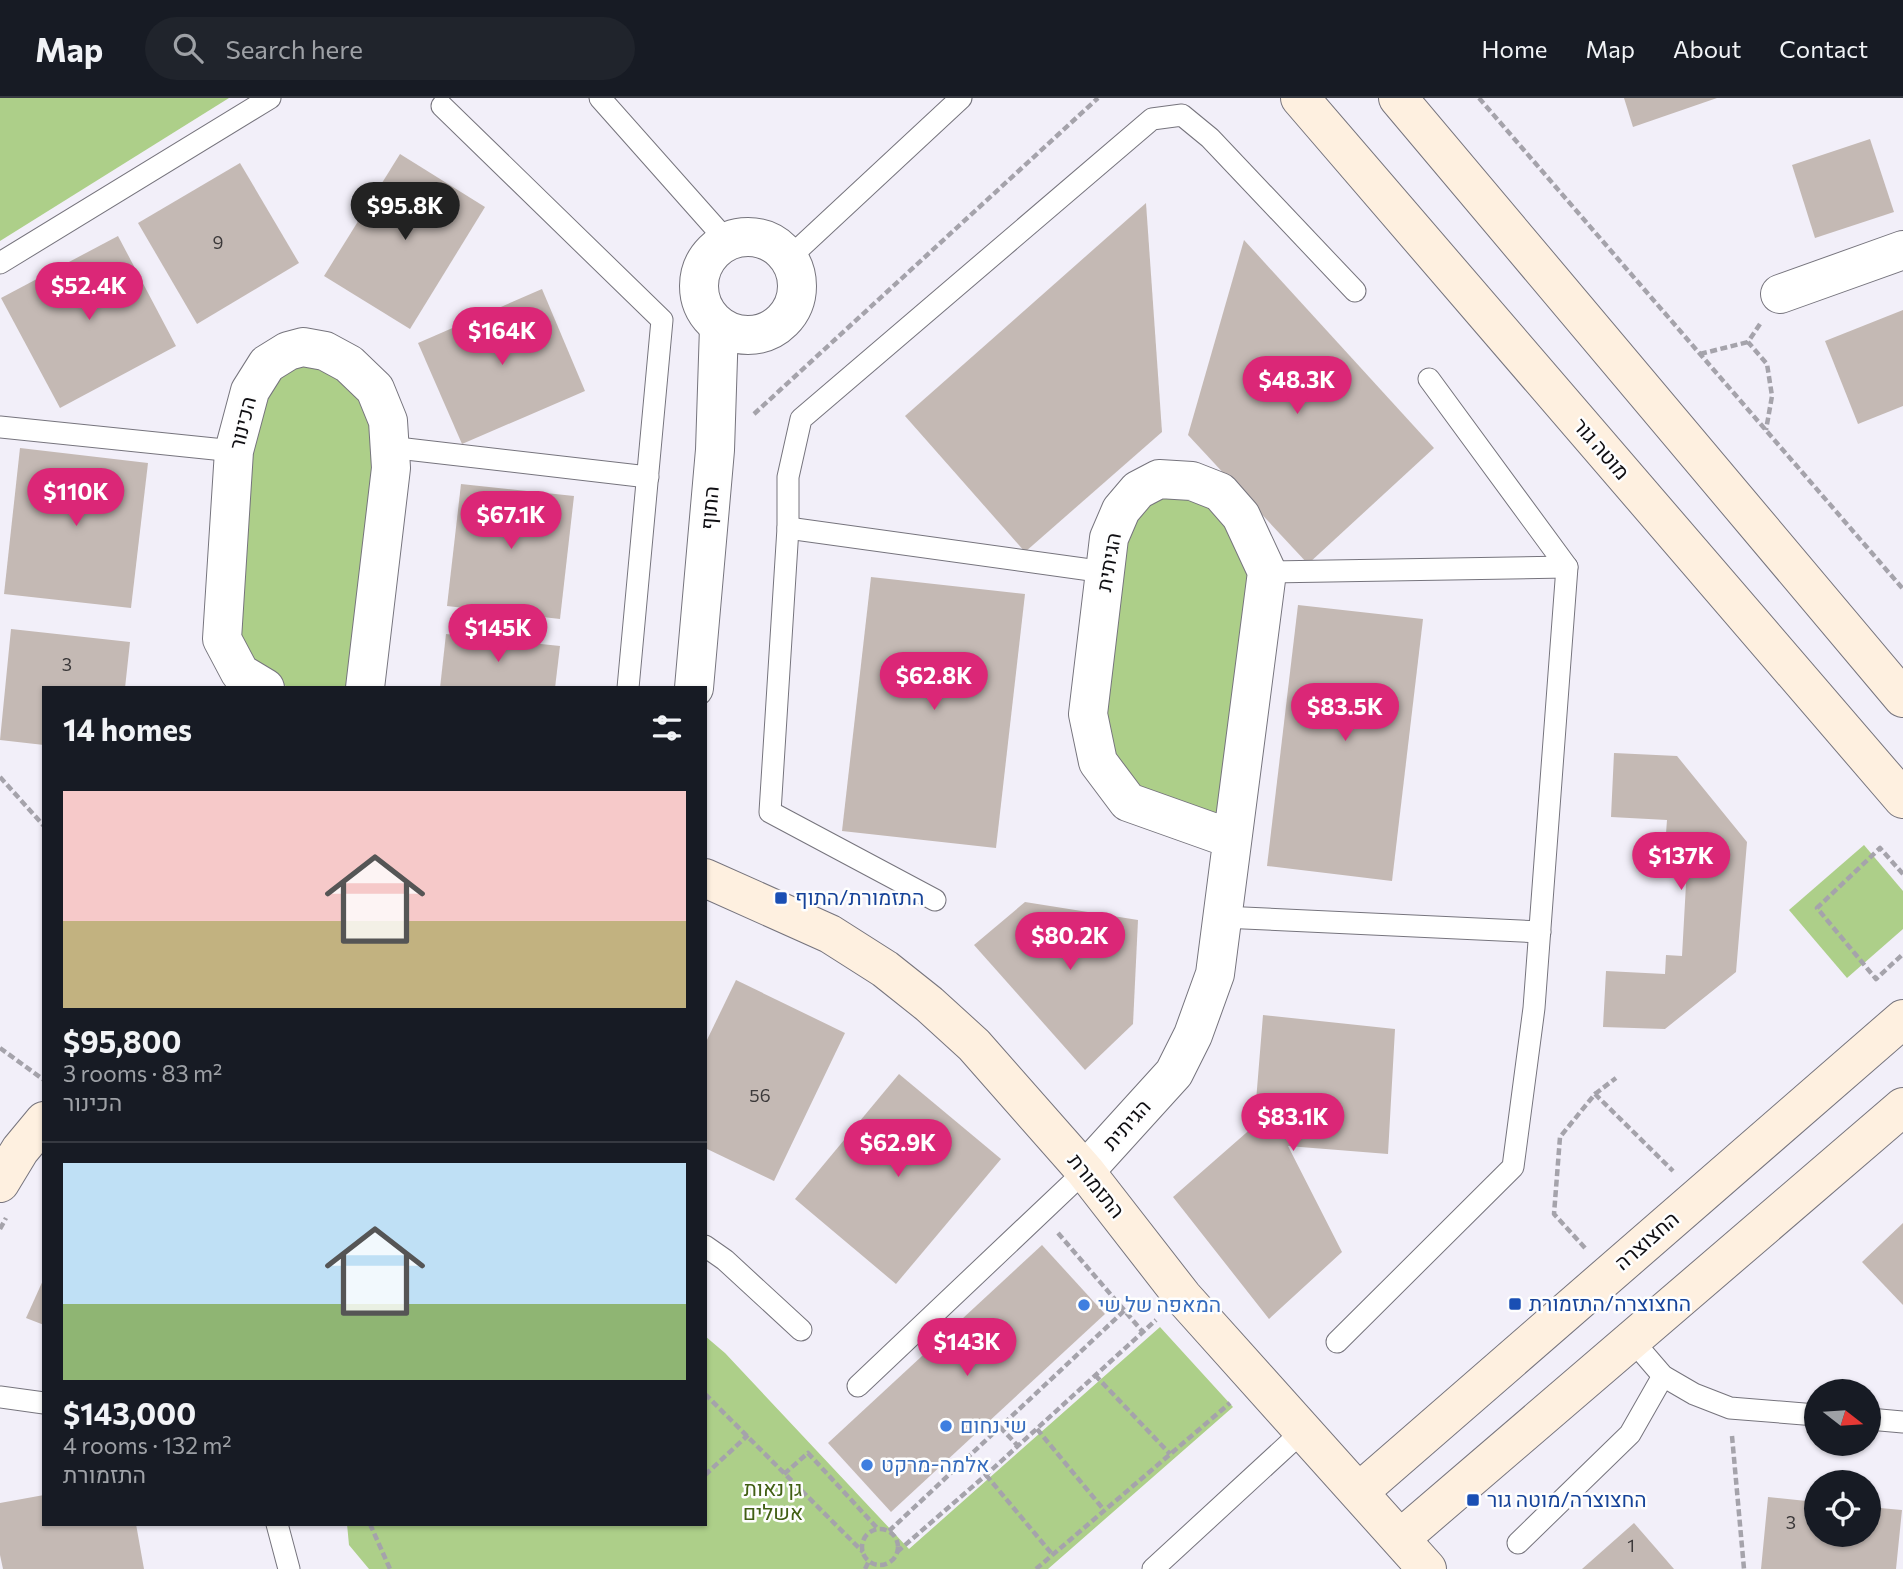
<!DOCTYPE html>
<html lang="en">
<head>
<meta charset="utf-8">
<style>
	:root { --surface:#171b24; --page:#20242c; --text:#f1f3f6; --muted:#9ea1a6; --line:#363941; --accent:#db2777 }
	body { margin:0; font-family:Commissioner,Heebo,sans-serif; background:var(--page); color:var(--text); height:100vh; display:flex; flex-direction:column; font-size:26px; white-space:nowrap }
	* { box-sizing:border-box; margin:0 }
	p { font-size:23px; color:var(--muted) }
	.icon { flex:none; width:38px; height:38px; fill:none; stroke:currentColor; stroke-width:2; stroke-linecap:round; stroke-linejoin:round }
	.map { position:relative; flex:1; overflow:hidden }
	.drawer { position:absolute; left:42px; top:588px; width:665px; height:840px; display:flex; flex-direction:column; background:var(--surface); border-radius:0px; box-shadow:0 2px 5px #0004 }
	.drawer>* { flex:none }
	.needle { width:46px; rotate:107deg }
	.tools { position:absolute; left:1804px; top:1281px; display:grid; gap:14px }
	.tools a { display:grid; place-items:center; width:77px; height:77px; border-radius:50%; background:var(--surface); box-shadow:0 2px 5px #0004; font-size:35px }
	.price { position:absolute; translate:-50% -60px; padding:0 16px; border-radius:24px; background:var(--accent); color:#fff; font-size:23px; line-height:46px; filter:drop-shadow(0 2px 4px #0008) }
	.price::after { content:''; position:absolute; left:50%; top:42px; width:21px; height:16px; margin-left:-10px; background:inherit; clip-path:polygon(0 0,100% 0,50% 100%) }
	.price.on { background:#222; color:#fff }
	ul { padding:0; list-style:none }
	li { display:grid; align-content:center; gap:14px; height:371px; padding:0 21px }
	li+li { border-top:2px solid var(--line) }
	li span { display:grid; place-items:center; height:217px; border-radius:0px; color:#555 }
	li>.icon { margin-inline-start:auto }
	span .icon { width:126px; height:126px; fill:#fffc; stroke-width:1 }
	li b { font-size:30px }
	h2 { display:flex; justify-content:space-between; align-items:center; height:84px; padding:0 21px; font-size:30px }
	header { display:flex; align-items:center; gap:42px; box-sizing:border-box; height:98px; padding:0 35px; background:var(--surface); border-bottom:2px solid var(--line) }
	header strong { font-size:33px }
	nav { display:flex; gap:38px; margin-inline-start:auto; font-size:24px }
	.search { width:490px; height:63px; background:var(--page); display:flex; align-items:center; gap:18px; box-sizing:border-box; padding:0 24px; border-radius:38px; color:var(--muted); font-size:26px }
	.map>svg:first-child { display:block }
</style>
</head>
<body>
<header>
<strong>Map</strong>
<div class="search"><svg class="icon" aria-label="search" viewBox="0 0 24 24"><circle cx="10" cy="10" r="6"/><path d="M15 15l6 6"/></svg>Search here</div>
<nav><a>Home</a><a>Map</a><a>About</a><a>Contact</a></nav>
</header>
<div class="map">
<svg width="1903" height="1471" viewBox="0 0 1903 1471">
	<rect width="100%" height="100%" fill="#f2eff9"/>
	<g fill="#adcf89">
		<path d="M 0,0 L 229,0 L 0,143 Z"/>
		<path d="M 292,262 L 343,274 L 378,325 L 355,590 L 291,590 L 276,584 L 233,539 L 259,297 Z"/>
		<path d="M 1161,395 L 1212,405 L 1254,476 L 1221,720 L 1135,690 L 1112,655 L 1102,619 L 1122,444 L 1132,420 Z"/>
		<path d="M 1864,747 L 1903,793 L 1903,831 L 1847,880 L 1789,812 Z"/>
		<path d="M 1160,1229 L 1233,1309 L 1048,1471 L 369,1471 L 349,1447 L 347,1426 L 705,1426 L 705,1238 L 725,1255 L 909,1451 Z"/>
	</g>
	<g fill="#c4b9b4">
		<path d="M 1624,0 L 1717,0 L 1633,29 Z"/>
		<path d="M 1870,41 L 1894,114 L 1815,140 L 1792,67 Z"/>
		<path d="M 400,56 L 485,109 L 410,231 L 324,178 Z"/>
		<path d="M 240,65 L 299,165 L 197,226 L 138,125 Z"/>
		<path d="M 1146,105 L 1162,334 L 1025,454 L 905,318 Z"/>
		<path d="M 118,138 L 176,248 L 60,310 L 1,200 Z"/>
		<path d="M 1244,142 L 1434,350 L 1308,466 L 1188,337 Z"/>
		<path d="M 542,191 L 585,293 L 462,346 L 418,245 Z"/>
		<path d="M 1903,212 L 1903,308 L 1858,326 L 1825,243 Z"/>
		<path d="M 20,350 L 148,365 L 131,510 L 4,496 Z"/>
		<path d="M 461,386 L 574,398 L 560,521 L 447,508 Z"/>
		<path d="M 871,479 L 1025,496 L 996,750 L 842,733 Z"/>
		<path d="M 1298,507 L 1423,521 L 1392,783 L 1267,768 Z"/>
		<path d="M 11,531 L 130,544 L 125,590 L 44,590 L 44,647 L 0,642 Z"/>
		<path d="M 446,536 L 560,548 L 555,590 L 440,590 Z"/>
		<path d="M 1614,655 L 1677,658 L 1747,744 L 1736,874 L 1665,931 L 1603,929 L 1606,873 L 1665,876 L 1666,857 L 1682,858 L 1688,750 L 1665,749 L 1667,722 L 1611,719 Z"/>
		<path d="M 1025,804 L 1138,822 L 1133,926 L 1085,972 L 974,847 Z"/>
		<path d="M 736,882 L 845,935 L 774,1083 L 705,1050 L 705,946 Z"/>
		<path d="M 1263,917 L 1395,931 L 1388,1056 L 1288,1048 L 1342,1154 L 1269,1221 L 1173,1099 L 1254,1028 Z"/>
		<path d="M 899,976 L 1001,1061 L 896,1186 L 795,1101 Z"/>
		<path d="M 1903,1125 L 1903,1207 L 1862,1164 Z"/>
		<path d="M 1042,1147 L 1105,1216 L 891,1414 L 828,1345 Z"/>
		<path d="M 44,1180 L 44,1227 L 26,1220 Z"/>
		<path d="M 44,1397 L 44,1426 L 136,1426 L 144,1471 L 3,1471 L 0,1457 L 0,1405 Z"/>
		<path d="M 1768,1399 L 1816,1404 L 1816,1437 L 1869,1437 L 1869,1409 L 1902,1412 L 1896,1471 L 1761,1471 Z"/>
		<path d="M 1634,1425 L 1674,1471 L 1582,1471 Z"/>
	</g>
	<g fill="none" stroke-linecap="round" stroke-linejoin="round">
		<g stroke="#76747d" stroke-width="23">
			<g id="lane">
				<path d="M 600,0 L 727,143"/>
				<path d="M 442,8 L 662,222 L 628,590"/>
				<path d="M 789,160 L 961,0"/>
				<path d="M 0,165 L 270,0"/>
				<path d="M 0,329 L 234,353"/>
				<path d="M 389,349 L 648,379"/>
				<path d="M 788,430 L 1105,474"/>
				<path d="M 1267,474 L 1567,469"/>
				<path d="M 935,802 L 770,714 L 788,430 L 788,379 L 801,321 L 1152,21 L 1182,17 L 1210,40 L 1355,193"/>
				<path d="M 1222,819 L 1540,834"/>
				<path d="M 705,1148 L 725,1162 L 801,1232"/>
				<path d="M 1632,1242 L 1663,1278 L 1694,1296 L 1730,1310 L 1816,1317"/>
				<path d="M 1337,1244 L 1513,1069 L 1534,910 L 1567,469 L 1429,281"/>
				<path d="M 858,1288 L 1085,1073"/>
				<path d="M 0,1299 L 44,1305"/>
				<path d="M 1869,1321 L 1903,1324"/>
				<path d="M 277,1426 L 289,1471"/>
				<path d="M 1518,1445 L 1630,1336 L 1663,1278"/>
				<path d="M 1153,1471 L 1304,1332"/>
			</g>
		</g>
		<g stroke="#76747d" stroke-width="40">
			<g id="street">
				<circle cx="748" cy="188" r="49"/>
				<path d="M 1780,196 L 1903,152"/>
				<path d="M 265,590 L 240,575 L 222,541 L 234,353 L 250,293 L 267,266 L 288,253 L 303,249 L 325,253 L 349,266 L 375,291 L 388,323 L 391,370 L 365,590"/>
				<path d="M 694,590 L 715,352 L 719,229"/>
				<path d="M 1085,1073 L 1174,975 L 1193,937 L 1215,876 L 1267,474 L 1241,418 L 1220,394 L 1192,383 L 1159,381 L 1138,392 L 1121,412 L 1109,440 L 1088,616 L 1098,664 L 1128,704 L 1232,741"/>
			</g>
		</g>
		<g stroke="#76747d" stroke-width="40">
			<g id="secondary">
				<path d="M 1300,0 L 1903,701"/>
				<path d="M 1398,0 L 1903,600"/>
				<path d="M 705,780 L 830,836 L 885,871 L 929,906 L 974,947 L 1085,1073 L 1183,1199 L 1427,1471"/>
				<path d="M 0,1085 L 20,1052 L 44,1023"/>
				<path d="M 1360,1393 L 1903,921"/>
				<path d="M 1401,1440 L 1903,1009"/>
			</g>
		</g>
		<g stroke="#a5a3ab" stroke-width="4.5" stroke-dasharray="7 3.5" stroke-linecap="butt">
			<path d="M 1479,0 L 1903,491"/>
			<path d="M 1760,226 L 1748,244 L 1767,266 L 1772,298 L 1766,332"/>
			<path d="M 1700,256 L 1748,244"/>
			<path d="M 754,316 L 1098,0"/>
			<path d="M 0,679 L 44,728"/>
			<path d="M 1903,776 L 1880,750 L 1817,810 L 1876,881 L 1903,856"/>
			<path d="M 0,950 L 44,982"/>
			<path d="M 1595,996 L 1616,980"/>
			<path d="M 0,1131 L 6,1120"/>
			<path d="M 1058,1135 L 1142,1233"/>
			<path d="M 1585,1150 L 1554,1116 L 1560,1039 L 1595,996 L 1673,1073"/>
			<path d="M 1095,1277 L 1170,1356"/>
			<path d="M 705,1296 L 863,1454"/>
			<path d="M 1000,1329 L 1018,1348"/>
			<path d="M 1037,1331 L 1104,1412"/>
			<path d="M 1732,1338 L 1744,1471"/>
			<path d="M 784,1376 L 808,1355 L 878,1431"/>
			<path d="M 705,1377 L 748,1337"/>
			<path d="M 986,1377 L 1052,1456"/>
			<path d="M 370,1426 L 390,1471"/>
			<circle cx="880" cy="1449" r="18"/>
			<path d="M 889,1433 L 1125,1212"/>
			<path d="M 897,1454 L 986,1377 L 1156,1222"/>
			<path d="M 865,1471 L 869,1463"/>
			<path d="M 1036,1471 L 1230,1305"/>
		</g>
		<use href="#lane" stroke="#fff" stroke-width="21"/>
		<use href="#street" stroke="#fff" stroke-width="38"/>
		<use href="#secondary" stroke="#fef0e0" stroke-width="38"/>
	</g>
	<g fill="#1a4fb4" stroke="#fefefe" stroke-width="2.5">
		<rect x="774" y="793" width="14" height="14" rx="3.5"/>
		<rect x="1508" y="1199" width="14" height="14" rx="3.5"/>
		<rect x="1466" y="1395" width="14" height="14" rx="3.5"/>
	</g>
	<g fill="#3f7fe0" stroke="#fefefe" stroke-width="2.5">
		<circle cx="1084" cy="1207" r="7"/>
		<circle cx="946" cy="1328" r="7"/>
		<circle cx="867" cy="1367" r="7"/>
	</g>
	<g text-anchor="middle" stroke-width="5" stroke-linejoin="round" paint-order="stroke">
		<g font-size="18" fill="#3c393a">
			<text x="218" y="151">9</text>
			<text x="67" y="573">3</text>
			<text x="760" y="1004">56</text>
			<text x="1791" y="1431">3</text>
			<text x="1631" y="1454">1</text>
		</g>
		<g font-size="21" fill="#0f0e12" stroke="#fefefe">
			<text transform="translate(243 325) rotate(-76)" y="7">הכינור</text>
			<text transform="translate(1601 351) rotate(49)" y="7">מוטה גור</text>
			<text transform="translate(710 410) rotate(-85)" y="7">התוף</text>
			<text transform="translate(1109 464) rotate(-80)" y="7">הגיתית</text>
			<text transform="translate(1127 1027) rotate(-48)" y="7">הגיתית</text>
			<text transform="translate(1096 1088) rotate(51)" y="7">התזמורת</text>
			<text transform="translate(1647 1143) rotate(-41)" y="7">החצוצרה</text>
		</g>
		<g font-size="21" fill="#164399" stroke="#fefefe" text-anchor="start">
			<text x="795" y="807">התזמורת/התוף</text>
			<text x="1529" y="1213">החצוצרה/התזמורת</text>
			<text x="1487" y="1409">החצוצרה/מוטה גור</text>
		</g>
		<g font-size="21" fill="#366cbe" stroke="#fefefe" text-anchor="start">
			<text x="1098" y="1214">המאפה של שי</text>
			<text x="960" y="1335">שי נחום</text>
			<text x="881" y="1374">אלמה-מרקט</text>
		</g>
		<g font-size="21" fill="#415f14" stroke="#fefefe">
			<text x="773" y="1398">גן נאות<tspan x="773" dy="24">אשלים</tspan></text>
		</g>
	</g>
</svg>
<div class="tools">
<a><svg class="needle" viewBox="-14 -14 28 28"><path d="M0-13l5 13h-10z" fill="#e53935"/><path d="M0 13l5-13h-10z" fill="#9ea1a6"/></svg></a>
<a><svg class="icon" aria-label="locate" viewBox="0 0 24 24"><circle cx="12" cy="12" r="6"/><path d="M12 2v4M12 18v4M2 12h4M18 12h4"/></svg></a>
</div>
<b class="price on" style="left:405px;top:144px">$95.8K</b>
<b class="price" style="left:89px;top:224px">$52.4K</b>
<b class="price" style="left:502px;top:269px">$164K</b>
<b class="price" style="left:1297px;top:318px">$48.3K</b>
<b class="price" style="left:76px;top:430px">$110K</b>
<b class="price" style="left:511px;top:453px">$67.1K</b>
<b class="price" style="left:498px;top:566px">$145K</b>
<b class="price" style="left:934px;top:614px">$62.8K</b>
<b class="price" style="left:1345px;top:645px">$83.5K</b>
<b class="price" style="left:1681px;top:794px">$137K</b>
<b class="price" style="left:1070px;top:874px">$80.2K</b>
<b class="price" style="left:1293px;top:1055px">$83.1K</b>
<b class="price" style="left:898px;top:1081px">$62.9K</b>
<b class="price" style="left:967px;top:1280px">$143K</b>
<section class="drawer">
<h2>14 homes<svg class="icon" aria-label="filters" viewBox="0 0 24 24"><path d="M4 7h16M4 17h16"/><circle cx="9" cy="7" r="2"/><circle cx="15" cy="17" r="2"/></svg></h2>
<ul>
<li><span style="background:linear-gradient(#f6c9c9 60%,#c2b280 0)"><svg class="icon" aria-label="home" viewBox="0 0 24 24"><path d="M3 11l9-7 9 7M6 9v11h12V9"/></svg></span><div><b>$95,800</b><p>3 rooms · 83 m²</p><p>הכינור</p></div></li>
<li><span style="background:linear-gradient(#bfe0f5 65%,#8fb573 0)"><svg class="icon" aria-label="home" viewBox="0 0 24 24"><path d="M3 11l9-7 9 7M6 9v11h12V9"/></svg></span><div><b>$143,000</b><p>4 rooms · 132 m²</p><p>התזמורת</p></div></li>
</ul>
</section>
</div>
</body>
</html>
